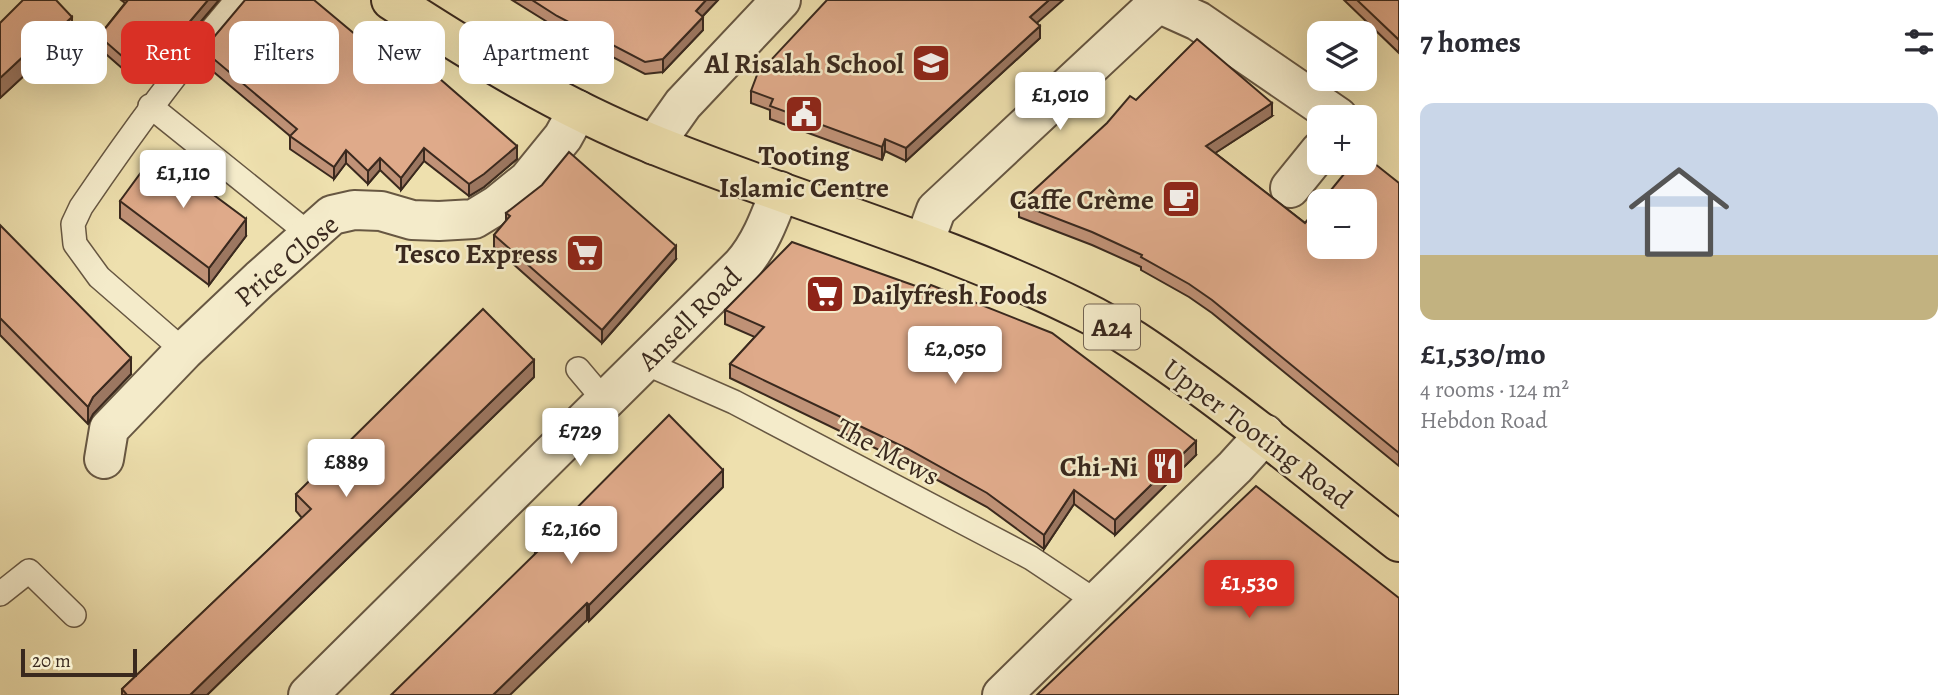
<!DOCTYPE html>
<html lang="en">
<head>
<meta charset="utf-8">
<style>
	:root { --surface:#fff; --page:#f2f2f3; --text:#2b2b33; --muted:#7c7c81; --accent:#d93025 }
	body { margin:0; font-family:Alegreya,serif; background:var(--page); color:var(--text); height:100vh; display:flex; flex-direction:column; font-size:26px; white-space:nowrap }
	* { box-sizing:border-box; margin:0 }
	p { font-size:23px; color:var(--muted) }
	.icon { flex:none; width:38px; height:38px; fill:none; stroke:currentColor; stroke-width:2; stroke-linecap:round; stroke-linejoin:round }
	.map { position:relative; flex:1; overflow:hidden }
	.details { display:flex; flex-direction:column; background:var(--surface); width:560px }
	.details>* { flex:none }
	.guide { position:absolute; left:21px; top:21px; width:665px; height:63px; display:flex; gap:14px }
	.fabs { position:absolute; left:1307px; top:21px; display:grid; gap:14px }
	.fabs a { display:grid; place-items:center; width:70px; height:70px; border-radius:14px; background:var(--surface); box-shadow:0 7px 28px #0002; font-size:35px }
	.scale { position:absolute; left:21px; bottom:18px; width:116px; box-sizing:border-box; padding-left:7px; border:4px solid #3a291e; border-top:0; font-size:19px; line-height:24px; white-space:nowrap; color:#3a291e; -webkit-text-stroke:5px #f4ebca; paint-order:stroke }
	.price { position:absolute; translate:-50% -60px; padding:0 16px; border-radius:7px; background:#fff; color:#222; font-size:23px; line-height:46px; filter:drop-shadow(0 2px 4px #0008) }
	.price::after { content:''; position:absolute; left:50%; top:42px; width:21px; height:16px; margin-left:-10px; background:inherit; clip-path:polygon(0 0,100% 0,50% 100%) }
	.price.on { background:var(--accent); color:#fff }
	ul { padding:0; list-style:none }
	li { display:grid; align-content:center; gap:14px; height:371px; padding:0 21px }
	li span { display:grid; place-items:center; height:217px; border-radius:14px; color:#555 }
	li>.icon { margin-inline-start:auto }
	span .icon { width:126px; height:126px; fill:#fffc; stroke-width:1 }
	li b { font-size:30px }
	h2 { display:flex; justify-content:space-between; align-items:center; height:84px; padding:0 21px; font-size:30px }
	.tag { padding:0 24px; border-radius:14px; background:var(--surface); box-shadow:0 7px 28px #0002; font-size:24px; line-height:63px }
	.tag.on { background:var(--accent); color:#fff }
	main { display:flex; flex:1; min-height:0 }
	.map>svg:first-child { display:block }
</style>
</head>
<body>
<main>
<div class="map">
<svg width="1399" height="695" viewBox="0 0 1399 695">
	<rect width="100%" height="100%" fill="#eee0ae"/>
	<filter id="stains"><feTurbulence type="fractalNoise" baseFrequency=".00286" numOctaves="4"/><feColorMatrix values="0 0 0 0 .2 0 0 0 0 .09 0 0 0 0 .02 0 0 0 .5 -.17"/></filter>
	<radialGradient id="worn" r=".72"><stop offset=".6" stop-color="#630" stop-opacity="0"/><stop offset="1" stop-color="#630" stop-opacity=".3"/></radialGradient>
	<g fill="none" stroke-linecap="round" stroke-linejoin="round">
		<g stroke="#675742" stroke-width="26">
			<g id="lane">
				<path d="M 150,106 L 309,234"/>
				<path d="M 184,351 L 99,277 L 75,244 L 73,224 L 81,207 C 130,135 180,66 237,0"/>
				<path d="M 645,363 L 734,402 L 1031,558 L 1097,602"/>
				<path d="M 578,369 L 605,401"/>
				<path d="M 0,594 L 29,571 L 74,615"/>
			</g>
		</g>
		<g stroke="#675742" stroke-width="42">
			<g id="street">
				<path d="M 1158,3 L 1198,21 L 1338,117"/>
				<path d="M 654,145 L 683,104 L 781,0"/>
				<path d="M 1290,188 L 1320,151"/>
				<path d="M 924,243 L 936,210 L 1161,0"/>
				<path d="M 104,459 L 109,429 L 184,351 L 260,279 L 332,215 L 354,210 L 381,211 L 412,220 L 439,221 L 474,219 L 497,205 L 528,180 L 563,137 L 578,110"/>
				<path d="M 308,695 L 742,265 C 761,243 770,217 780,191"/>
				<path d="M 1002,695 L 1235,467 L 1265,434"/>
			</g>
		</g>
		<g stroke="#3a291e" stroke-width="42">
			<path id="highway" d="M 391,0 C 476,55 560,107 655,145 C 796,202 944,242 1081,310 C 1118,328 1151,351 1184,375 C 1258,427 1327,486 1399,542"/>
		</g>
		<use href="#lane" stroke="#f4ebca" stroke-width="23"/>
		<use href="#street" stroke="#f4ebca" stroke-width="38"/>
		<use href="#highway" stroke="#eee0ae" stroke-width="38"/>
	</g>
	<g fill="#c09277" stroke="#3a291e" stroke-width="2">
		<path d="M 121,0 L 219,0 L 181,45 L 175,39 L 161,53 L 148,53 L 123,69 L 99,48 L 99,36 L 125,3 Z"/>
		<path d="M 512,0 L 718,0 L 702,17 L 703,30 L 663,72 L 645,74 L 557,28 Z"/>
		<path d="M 1344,0 L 1399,0 L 1399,53 Z"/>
		<path d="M 0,23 L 72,37 L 31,75 L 28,72 L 0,98 Z"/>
		<path d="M 1037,23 L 1040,38 L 906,161 L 885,151 L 882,160 L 770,119 L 770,110 L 751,103 L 751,91 Z"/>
		<path d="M 203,50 L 405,76 L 517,159 L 484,187 L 469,196 L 424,161 L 401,190 L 380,170 L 368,184 L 346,163 L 334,179 L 290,149 L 290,136 L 203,63 Z"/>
		<path d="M 1136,100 L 1272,116 L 1215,153 L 1305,223 L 1399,183 L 1399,466 L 1212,313 L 1189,297 L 1141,270 L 1141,267 L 1092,245 L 1019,217 L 1019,204 Z"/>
		<path d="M 120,201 L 246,236 L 209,285 L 120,218 Z"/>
		<path d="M 506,213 L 676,259 L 602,343 L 494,247 L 494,235 L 506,221 Z"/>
		<path d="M 0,226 L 131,374 L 93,414 L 88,424 L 0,335 Z"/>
		<path d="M 725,310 L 1196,455 L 1115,535 L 1074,504 L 1044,549 L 987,507 L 908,464 L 730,378 L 730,364 L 755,337 L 725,324 Z"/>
		<path d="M 534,377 L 207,695 L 122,695 L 122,689 L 302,518 L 296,511 L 296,494 Z"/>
		<path d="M 723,487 L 589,621 L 535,554 L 535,550 Z"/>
	</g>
	<g fill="#9c7761" stroke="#3a291e" stroke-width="2">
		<path d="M 208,0 L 219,0 L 181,45 L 181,32 Z"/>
		<path d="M 706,0 L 718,0 L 696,23 L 696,11 Z"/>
		<path d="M 1049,0 L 1063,0 L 1030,29 L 1030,17 Z"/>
		<path d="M 72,17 L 72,37 L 31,75 L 31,55 Z"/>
		<path d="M 703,17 L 703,30 L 663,72 L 663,59 Z"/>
		<path d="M 1040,26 L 1040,38 L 906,161 L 906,148 Z"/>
		<path d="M 175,27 L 175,39 L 161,53 L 161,40 Z"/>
		<path d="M 148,40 L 148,53 L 123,69 L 123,57 Z"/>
		<path d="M 28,52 L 28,72 L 0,98 L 0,78 Z"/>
		<path d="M 1272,103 L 1272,116 L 1206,159 L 1206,146 Z"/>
		<path d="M 885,139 L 885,151 L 882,160 L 882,147 Z"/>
		<path d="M 517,146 L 517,159 L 484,187 L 469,196 L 469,184 Z"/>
		<path d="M 424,148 L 424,161 L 401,190 L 401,178 Z"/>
		<path d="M 346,150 L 346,163 L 334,179 L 334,167 Z"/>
		<path d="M 380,158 L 380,170 L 368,184 L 368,171 Z"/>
		<path d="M 246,219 L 246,236 L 209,285 L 209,268 Z"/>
		<path d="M 676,246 L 676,259 L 602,343 L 602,330 Z"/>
		<path d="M 131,358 L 131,374 L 93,414 L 88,424 L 88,407 L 93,397 Z"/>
		<path d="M 534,360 L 534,377 L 207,695 L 190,695 Z"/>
		<path d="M 1196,441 L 1196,455 L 1115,535 L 1115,520 Z"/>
		<path d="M 723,470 L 723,487 L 589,621 L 589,605 Z"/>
		<path d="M 1074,490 L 1074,504 L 1044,549 L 1044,535 Z"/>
		<path d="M 587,603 L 587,620 L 510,695 L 493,695 Z"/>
	</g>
	<g fill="#dfaa8a" stroke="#3a291e" stroke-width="2">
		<path d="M 23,0 L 56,0 L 72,17 L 31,55 L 28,52 L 0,78 L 0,23 Z"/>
		<path d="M 128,0 L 208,0 L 181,32 L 175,27 L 161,40 L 148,40 L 123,57 L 99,36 Z"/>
		<path d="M 245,0 L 314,0 L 405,76 L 417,59 L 517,146 L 484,174 L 469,184 L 424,148 L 401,178 L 380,158 L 368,171 L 346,150 L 334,167 L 290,136 L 297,129 L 203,50 Z"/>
		<path d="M 532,0 L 706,0 L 696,11 L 703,17 L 663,59 L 645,62 L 557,16 Z"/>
		<path d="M 827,0 L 1049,0 L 1030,17 L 1040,26 L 906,148 L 885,139 L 882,147 L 770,106 L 773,99 L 751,91 L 757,75 Z"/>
		<path d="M 1357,0 L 1399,0 L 1399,40 Z"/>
		<path d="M 1197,39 L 1272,103 L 1206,146 L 1305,223 L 1320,205 L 1320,247 L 1365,247 L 1365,201 L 1322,201 L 1353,163 L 1365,163 L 1365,156 L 1399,183 L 1399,453 L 1212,300 L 1189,284 L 1141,257 L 1142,255 L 1092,232 L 1019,204 L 1107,123 L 1130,96 L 1136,100 Z"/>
		<path d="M 156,152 L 246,219 L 209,268 L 120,201 Z"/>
		<path d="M 569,152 L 676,246 L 602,330 L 494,235 L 510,216 L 506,213 L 542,185 Z"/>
		<path d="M 0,225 L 131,358 L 93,397 L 88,407 L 0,318 Z"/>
		<path d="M 792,242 L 927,290 L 931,285 L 1052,333 L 1196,441 L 1115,520 L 1074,490 L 1044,535 L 987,493 L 908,449 L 730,364 L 764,327 L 725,310 Z"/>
		<path d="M 483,309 L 534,360 L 190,695 L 127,695 L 122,689 L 311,509 L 296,494 Z"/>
		<path d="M 669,415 L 723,470 L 589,605 L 587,603 L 493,695 L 391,695 L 537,552 L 535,550 Z"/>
		<path d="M 1256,486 L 1399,598 L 1399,695 L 1037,695 Z"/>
	</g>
	<defs>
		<g id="school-square" transform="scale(2.0125)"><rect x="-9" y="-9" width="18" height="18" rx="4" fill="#8f2418" stroke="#f4ebca"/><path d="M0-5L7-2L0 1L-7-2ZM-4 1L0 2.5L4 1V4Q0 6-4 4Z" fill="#fff"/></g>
		<g id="civic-square" transform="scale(2.0125)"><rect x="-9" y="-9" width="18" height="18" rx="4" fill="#8f2418" stroke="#f4ebca"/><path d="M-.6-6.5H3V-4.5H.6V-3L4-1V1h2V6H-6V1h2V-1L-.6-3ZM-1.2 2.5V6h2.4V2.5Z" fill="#fff"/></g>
		<g id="cafe-square" transform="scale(2.0125)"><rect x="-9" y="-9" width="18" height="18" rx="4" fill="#8f2418" stroke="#f4ebca"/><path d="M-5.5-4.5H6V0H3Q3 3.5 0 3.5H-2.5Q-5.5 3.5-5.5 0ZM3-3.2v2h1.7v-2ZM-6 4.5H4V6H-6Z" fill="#fff"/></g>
		<g id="supermarket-square" transform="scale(2.0125)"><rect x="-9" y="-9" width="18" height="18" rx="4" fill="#8f2418" stroke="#f4ebca"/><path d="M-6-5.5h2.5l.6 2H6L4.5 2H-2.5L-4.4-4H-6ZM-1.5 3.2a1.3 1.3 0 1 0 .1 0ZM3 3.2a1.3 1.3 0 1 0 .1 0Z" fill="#fff"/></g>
		<g id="restaurant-square" transform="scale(2.0125)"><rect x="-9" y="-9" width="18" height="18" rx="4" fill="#8f2418" stroke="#f4ebca"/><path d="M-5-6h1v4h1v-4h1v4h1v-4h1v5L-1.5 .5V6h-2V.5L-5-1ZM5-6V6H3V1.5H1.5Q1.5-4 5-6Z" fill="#fff"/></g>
	</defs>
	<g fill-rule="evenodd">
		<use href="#school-square" x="931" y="63"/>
		<use href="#civic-square" x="804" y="114"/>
		<use href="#cafe-square" x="1181" y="199"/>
		<use href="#supermarket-square" x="585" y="253"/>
		<use href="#supermarket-square" x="825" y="294"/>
		<use href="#restaurant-square" x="1165" y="466"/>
	</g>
	<g text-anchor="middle" stroke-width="5" stroke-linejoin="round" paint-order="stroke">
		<rect fill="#f4ebca" stroke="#726352" stroke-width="2" x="1084" y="304.5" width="56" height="45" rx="5"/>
		<g font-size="26" font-weight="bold" fill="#3a291e">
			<text x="1112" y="336">A24</text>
		</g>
		<g font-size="28" font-weight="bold" fill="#3a291e" stroke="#f4ebca" text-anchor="end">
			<text x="904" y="73">Al Risalah School</text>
			<text x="804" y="165" text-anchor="middle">Tooting<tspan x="804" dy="32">Islamic Centre</tspan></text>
			<text x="1154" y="209">Caffe Crème</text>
			<text x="558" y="263">Tesco Express</text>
			<text x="852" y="304" text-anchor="start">Dailyfresh Foods</text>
			<text x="1138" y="476">Chi-Ni</text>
		</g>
		<g font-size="28" fill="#3a291e" stroke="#f4ebca">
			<text transform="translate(286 260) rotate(-40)" y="10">Price Close</text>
			<text transform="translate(689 318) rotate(-45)" y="10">Ansell Road</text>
			<text transform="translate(1258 433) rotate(37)" y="10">Upper Tooting Road</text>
			<text transform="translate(888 451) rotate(28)" y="10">The Mews</text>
		</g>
	</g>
	<rect width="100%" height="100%" filter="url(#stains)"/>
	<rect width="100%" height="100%" fill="url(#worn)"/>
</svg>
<div class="fabs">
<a><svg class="icon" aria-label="layers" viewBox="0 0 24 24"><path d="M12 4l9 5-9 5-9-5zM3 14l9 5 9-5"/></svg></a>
<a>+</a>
<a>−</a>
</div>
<div class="scale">20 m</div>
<b class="price" style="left:1060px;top:132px">£1,010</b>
<b class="price" style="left:183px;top:210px">£1,110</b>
<b class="price" style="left:955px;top:386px">£2,050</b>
<b class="price" style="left:580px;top:468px">£729</b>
<b class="price" style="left:346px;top:499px">£889</b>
<b class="price" style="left:571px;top:566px">£2,160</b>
<b class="price on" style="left:1249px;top:620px">£1,530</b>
<div class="guide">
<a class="tag">Buy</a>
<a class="tag on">Rent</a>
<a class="tag">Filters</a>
<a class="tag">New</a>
<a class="tag">Apartment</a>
</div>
</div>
<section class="details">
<h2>7 homes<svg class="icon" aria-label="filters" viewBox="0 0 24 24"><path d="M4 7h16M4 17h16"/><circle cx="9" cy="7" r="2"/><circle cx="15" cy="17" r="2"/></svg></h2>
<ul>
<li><span style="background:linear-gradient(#c9d6e8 70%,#c2b280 0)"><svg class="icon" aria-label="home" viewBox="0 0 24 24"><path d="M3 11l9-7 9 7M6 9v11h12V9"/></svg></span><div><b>£1,530/mo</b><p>4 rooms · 124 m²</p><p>Hebdon Road</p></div></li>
</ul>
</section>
</main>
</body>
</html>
